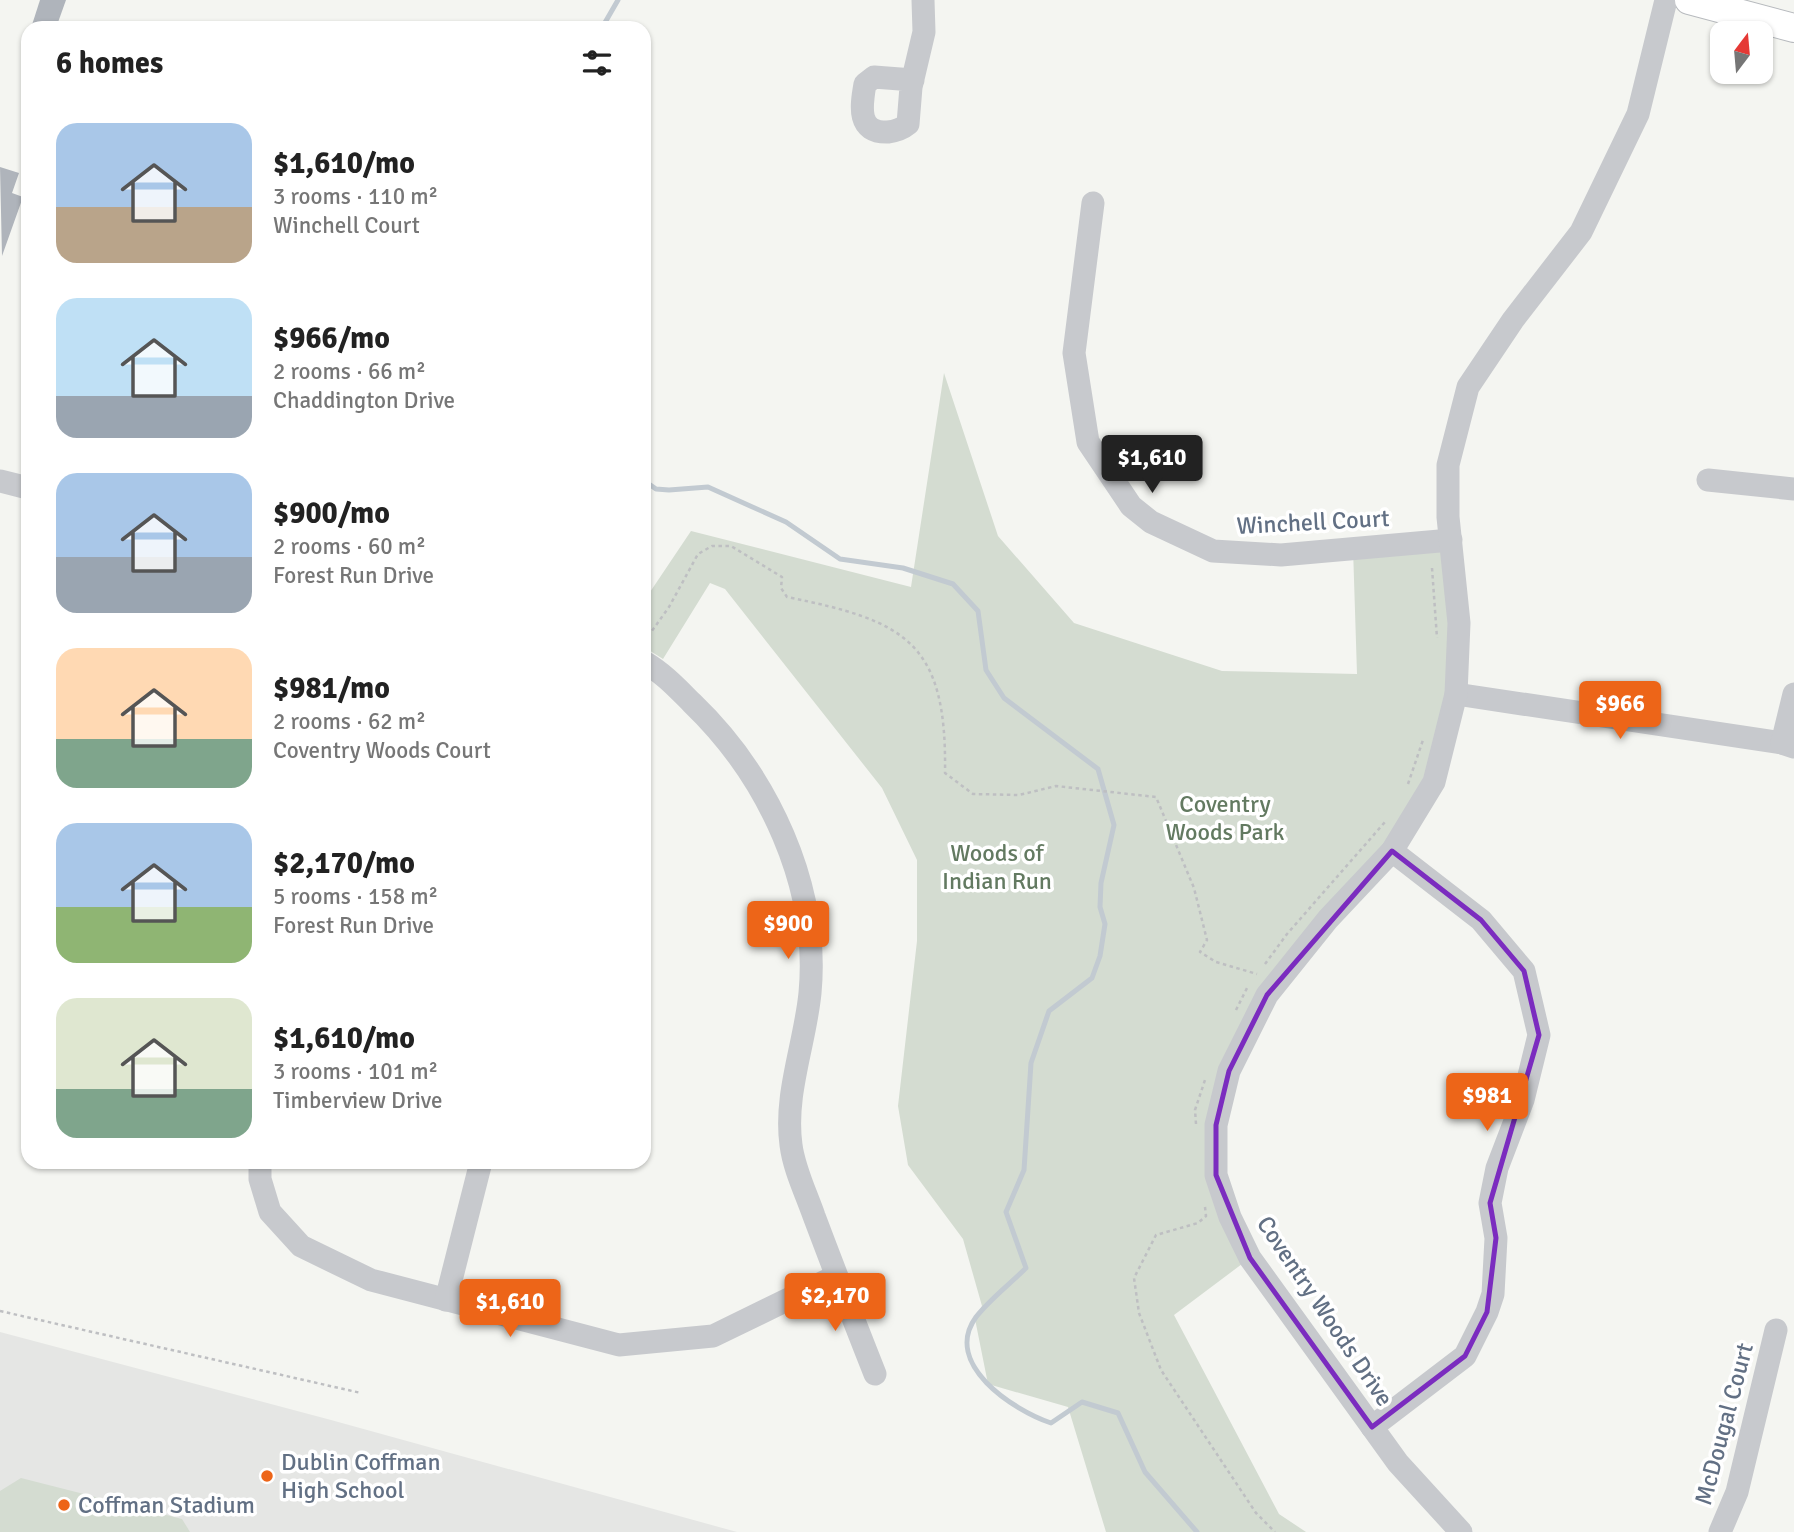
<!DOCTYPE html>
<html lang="en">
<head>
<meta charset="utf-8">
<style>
	:root { --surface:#fff; --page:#f2f2f2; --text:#222; --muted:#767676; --accent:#ed6518 }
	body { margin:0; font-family:Signika,sans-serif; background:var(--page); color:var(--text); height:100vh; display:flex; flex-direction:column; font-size:26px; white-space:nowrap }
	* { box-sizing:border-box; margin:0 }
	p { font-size:23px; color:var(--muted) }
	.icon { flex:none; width:38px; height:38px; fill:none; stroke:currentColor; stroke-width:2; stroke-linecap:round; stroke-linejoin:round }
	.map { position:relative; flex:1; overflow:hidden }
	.drawer { position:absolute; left:21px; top:21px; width:630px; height:1148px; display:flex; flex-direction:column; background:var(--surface); border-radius:21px; box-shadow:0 2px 5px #0004 }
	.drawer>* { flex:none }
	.needle { width:46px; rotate:16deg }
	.controls { position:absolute; left:1710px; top:21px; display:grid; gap:14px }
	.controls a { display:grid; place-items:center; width:63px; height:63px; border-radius:14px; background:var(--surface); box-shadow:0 2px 5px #0004; font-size:35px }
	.price { position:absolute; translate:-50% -60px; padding:0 16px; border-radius:7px; background:var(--accent); color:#fff; font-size:23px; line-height:46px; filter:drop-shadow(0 2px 4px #0008) }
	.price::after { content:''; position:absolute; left:50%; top:42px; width:21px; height:16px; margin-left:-10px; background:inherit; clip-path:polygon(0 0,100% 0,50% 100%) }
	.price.active { background:#222; color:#fff }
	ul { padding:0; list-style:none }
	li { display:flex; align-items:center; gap:21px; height:175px; padding:0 35px }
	li span { display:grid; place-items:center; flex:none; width:196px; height:140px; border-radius:21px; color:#555 }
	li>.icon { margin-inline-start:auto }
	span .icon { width:84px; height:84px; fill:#fffc; stroke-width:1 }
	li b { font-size:30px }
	h2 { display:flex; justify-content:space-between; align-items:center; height:84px; padding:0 35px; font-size:30px }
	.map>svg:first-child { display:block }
</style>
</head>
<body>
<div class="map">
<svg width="1794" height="1532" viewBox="0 0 1794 1532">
	<rect width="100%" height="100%" fill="#f4f5f1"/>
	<path fill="#e5e6e4" d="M 0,1332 L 331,1420 L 737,1532 L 0,1532 Z"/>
	<g fill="#d4dcd1">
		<path d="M 944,373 L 998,536 L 1074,623 L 1222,671 L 1357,674 L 1353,548 L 1451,540 L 1456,694 L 1433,782 L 1319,931 L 1229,1071 L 1216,1175 L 1250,1258 L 1174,1315 L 1279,1514 L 1306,1532 L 1106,1532 L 1068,1407 L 988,1384 L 975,1319 L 982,1306 L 963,1239 L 908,1165 L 898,1106 L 917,941 L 917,860 L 882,788 L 725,589 L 710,583 L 663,659 L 644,647 L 644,601 L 691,531 L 911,587 Z"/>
		<path d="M 21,1478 L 182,1519 L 190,1532 L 0,1532 L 0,1491 Z"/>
	</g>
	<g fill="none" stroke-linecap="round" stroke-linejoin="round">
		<g stroke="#c2cad1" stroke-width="5">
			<path d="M 593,28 L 603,26 L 618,0"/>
			<path d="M 644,469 L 646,482 L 656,489 L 669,490 L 708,487 L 786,522 L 840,559 L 903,568 L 953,584 L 978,611 L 986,670 L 1004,698 L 1098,769 L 1114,825 L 1101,883 L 1100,907 L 1105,924 L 1100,956 L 1092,978 L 1049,1011 L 1031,1063 L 1024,1170 L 1006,1212 L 1026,1268 C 1010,1284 990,1299 976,1317 C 942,1364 1013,1410 1051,1423 L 1082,1402 L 1118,1413 L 1145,1472 L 1197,1532"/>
		</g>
	</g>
	<g fill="#afb4bb">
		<path d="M 40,0 L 66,0 L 56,28 L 31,28 Z"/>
		<path d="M 0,167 L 19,173 L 12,193 L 23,197 L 2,256 Z"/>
	</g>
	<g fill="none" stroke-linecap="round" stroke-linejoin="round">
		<g stroke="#b7babe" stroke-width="30">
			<path id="major" d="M 1689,0 L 1794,28"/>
		</g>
		<g stroke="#bebfc2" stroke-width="2.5" stroke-dasharray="3.5 3.5" stroke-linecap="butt">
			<path d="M 1432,568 L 1437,638"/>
			<path d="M 644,642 L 669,607 L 698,554 L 712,546 L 731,546 L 782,577 L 781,588 L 787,597 C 906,621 947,642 945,773 L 973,794 L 1019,795 L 1056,786 L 1156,797 L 1194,888 L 1207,940 L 1200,952 L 1216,962 L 1257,974"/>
			<path d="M 1408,784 L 1423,740"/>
			<path d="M 1265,964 L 1287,934 L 1385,822"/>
			<path d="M 1236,1010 L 1247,988"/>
			<path d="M 1196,1124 L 1195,1110 L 1205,1080"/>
			<path d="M 1205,1207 L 1206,1216 L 1198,1223 L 1156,1235 L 1134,1278 L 1139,1313 L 1161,1370 L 1256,1513 L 1275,1532"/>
			<path d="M 0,1311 L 361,1393"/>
		</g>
		<g stroke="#c7c9cd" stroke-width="23">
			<path d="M 913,80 L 874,77 L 865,84 C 861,107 857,133 888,132 C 896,131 902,129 908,124 L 911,87 L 924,32 L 923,0"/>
			<path d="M 1093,203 L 1074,353 L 1088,442 L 1131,506 L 1151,522 L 1213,551 L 1281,555 L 1451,540"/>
			<path d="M 1708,480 L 1794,489"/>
			<path d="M 0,481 L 28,488"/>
			<path d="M 644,662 C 663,673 677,688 692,703 C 768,776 820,886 810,993 C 805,1044 784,1094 791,1145 C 794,1169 806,1193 814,1216 C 834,1269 854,1321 875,1374"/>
			<path d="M 1456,694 L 1782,743 L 1794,747"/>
			<path d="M 1782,743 L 1794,694"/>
			<path d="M 260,1162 L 260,1179 L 270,1212 L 301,1246 L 371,1280 L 619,1345 L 713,1336 L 836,1276"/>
			<path d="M 446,1300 L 481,1162"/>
			<path d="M 1372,1427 L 1465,1356 L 1487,1312 L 1493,1294 L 1496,1238 L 1490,1203 L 1497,1168 L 1523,1100 L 1539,1035 L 1524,971 L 1481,920 L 1392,851"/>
			<path d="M 1461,1532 L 1398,1463 L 1250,1258 L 1230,1217 L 1216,1175 L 1216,1125 L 1229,1071 L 1267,995 L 1328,919 L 1392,851 L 1434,782 L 1456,694 L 1459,623 L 1448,517 L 1448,465 L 1468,387 L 1513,320 L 1581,232 L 1638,114 L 1666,0"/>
			<path d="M 1720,1532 L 1737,1492 L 1776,1330"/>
		</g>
		<use href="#major" stroke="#fff" stroke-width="28"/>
	</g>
	<path fill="none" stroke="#7b2cbf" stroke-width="5" stroke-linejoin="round" d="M 1392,851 L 1481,920 L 1524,971 L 1539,1035 L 1490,1203 L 1496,1238 L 1487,1312 L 1465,1356 L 1372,1427 L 1250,1258 L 1216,1175 L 1216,1125 L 1229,1071 L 1267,995 Z"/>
	<g fill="#ed6518" stroke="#fff" stroke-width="2.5">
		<circle cx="267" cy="1476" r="7"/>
		<circle cx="64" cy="1505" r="7"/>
	</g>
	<g text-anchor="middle" stroke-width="7" stroke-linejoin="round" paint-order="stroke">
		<g font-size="24" fill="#627084" stroke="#fff">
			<text transform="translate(1313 522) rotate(-3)" y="8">Winchell Court</text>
			<text transform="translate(1325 1311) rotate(56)" y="8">Coventry Woods Drive</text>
			<text transform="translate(1724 1424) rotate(-75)" y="8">McDougal Court</text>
		</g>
		<g font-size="24" fill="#637a61" stroke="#fff">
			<text x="1225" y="812">Coventry<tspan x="1225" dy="28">Woods Park</tspan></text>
			<text x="997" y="861">Woods of<tspan x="997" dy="28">Indian Run</tspan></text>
		</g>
		<g font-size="24" fill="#627084" stroke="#fff" text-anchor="start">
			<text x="281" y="1470">Dublin Coffman<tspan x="281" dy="28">High School</tspan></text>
			<text x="78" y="1513">Coffman Stadium</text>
		</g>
	</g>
</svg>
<div class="controls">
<a><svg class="needle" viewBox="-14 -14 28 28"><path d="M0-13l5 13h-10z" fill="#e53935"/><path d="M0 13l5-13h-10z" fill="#767676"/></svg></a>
</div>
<b class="price active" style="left:1152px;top:495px">$1,610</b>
<b class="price" style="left:1620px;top:741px">$966</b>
<b class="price" style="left:788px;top:961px">$900</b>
<b class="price" style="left:1487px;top:1133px">$981</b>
<b class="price" style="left:835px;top:1333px">$2,170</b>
<b class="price" style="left:510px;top:1339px">$1,610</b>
<section class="drawer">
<h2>6 homes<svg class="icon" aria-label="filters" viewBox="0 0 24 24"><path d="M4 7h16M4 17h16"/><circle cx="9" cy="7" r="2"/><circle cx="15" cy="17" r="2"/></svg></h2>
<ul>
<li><span style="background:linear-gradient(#a9c7e8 60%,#b9a48a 0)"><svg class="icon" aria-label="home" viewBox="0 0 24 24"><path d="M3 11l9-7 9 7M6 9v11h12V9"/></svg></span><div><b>$1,610/mo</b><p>3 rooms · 110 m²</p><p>Winchell Court</p></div></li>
<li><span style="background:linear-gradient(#bfe0f5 70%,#9aa5b1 0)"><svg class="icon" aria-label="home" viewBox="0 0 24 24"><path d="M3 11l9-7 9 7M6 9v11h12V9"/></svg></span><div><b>$966/mo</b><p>2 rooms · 66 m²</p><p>Chaddington Drive</p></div></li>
<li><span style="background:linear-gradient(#a9c7e8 60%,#9aa5b1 0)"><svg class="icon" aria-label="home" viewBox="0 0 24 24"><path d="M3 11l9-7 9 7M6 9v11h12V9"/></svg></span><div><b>$900/mo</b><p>2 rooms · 60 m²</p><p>Forest Run Drive</p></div></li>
<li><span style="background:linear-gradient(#ffd9b3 65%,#7fa58c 0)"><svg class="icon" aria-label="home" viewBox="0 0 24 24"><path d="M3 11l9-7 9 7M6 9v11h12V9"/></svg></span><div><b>$981/mo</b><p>2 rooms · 62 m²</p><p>Coventry Woods Court</p></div></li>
<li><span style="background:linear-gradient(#a9c7e8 60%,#8fb573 0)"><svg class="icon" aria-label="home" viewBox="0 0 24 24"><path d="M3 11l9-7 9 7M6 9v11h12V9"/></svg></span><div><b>$2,170/mo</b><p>5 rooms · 158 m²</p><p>Forest Run Drive</p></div></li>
<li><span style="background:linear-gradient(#dfe7d0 65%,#7fa58c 0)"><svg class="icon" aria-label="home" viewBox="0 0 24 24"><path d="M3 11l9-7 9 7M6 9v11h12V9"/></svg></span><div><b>$1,610/mo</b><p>3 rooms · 101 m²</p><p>Timberview Drive</p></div></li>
</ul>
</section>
</div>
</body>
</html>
